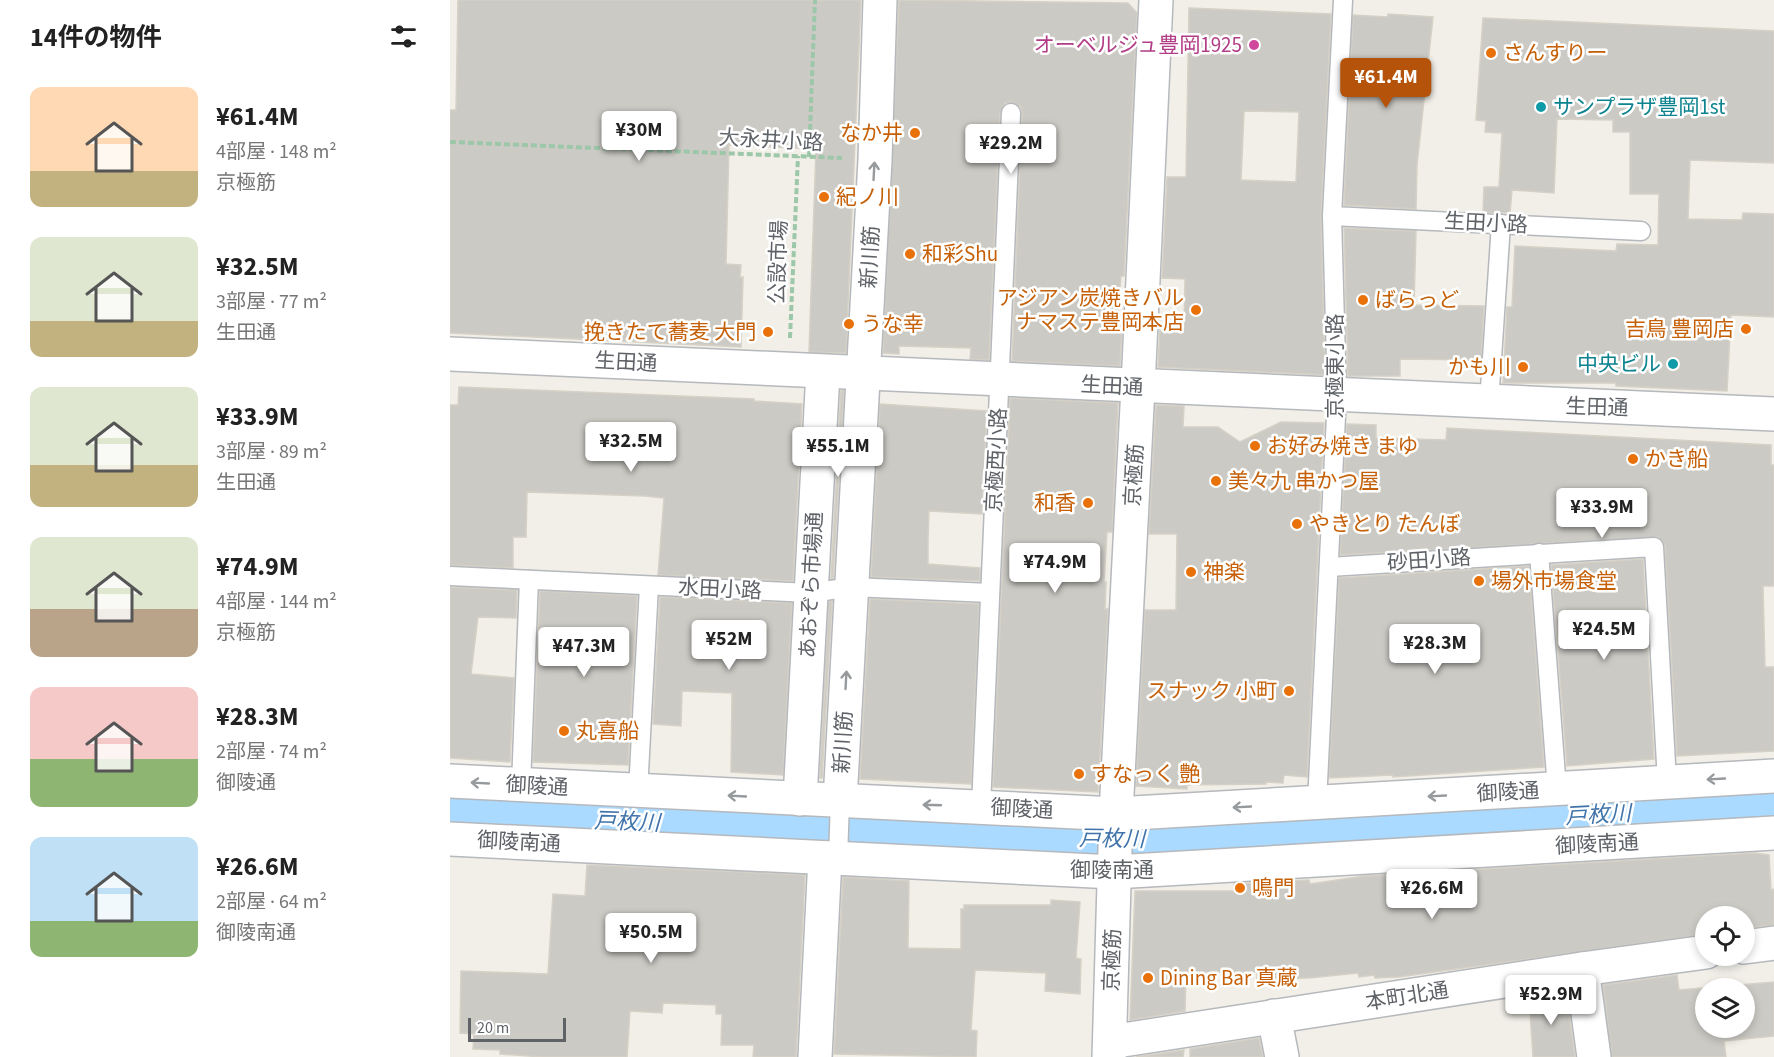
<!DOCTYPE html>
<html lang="ja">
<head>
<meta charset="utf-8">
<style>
	:root { --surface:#fff; --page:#f2f2f2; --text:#222; --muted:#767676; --accent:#b45309 }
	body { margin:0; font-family:"Source Sans 3","Noto Sans JP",sans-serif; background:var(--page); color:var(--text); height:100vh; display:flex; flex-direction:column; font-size:22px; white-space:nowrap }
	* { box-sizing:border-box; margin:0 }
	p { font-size:20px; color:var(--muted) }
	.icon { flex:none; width:33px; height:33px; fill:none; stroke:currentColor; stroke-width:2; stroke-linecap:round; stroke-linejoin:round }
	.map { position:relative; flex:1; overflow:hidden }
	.side { display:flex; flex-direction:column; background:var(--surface); width:450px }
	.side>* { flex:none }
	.tools { position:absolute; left:1245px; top:906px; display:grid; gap:12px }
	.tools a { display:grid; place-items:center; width:60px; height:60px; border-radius:50%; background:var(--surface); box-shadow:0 3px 9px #0003; font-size:30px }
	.scale { position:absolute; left:18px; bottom:15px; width:98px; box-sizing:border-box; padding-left:6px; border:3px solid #5f6368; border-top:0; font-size:16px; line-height:21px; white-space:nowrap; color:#5f6368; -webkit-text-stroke:4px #fff; paint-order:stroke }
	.price { position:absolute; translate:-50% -51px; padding:0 14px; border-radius:6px; background:#fff; color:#222; font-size:20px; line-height:39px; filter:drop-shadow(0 2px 3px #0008) }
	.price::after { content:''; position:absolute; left:50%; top:36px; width:18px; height:14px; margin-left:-9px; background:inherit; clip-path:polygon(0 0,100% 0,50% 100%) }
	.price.on { background:var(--accent); color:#fff }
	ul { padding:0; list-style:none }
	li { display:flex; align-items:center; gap:18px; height:150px; padding:0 30px }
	li span { display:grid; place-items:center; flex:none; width:168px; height:120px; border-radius:12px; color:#555 }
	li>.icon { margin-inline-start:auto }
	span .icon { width:72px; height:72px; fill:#fffc; stroke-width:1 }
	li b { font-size:26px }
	h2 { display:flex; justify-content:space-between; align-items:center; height:72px; padding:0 30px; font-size:26px }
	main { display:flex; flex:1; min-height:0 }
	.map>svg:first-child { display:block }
</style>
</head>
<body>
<main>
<section class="side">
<h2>14件の物件<svg class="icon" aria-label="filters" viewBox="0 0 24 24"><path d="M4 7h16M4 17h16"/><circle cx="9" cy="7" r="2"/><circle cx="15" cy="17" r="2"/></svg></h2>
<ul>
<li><span style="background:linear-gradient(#ffd9b3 70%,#c2b280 0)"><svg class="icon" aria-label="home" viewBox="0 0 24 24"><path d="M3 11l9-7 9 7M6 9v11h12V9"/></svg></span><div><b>¥61.4M</b><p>4部屋 · 148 m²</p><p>京極筋</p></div></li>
<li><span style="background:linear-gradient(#dfe7d0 70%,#c2b280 0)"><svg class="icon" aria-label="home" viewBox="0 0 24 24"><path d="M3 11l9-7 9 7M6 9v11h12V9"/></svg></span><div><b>¥32.5M</b><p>3部屋 · 77 m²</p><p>生田通</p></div></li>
<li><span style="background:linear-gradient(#dfe7d0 65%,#c2b280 0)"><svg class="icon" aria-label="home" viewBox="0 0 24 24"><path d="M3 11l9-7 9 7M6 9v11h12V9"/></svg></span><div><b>¥33.9M</b><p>3部屋 · 89 m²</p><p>生田通</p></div></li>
<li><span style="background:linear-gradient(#dfe7d0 60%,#b9a48a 0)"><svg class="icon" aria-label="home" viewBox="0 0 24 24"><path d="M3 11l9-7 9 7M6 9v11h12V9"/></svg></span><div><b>¥74.9M</b><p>4部屋 · 144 m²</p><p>京極筋</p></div></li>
<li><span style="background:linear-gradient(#f6c9c9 60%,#8fb573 0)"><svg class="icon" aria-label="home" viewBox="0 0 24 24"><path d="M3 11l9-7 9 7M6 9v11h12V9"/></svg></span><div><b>¥28.3M</b><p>2部屋 · 74 m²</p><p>御陵通</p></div></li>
<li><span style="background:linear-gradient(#bfe0f5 70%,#8fb573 0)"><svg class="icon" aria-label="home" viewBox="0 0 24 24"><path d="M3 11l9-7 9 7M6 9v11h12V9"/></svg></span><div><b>¥26.6M</b><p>2部屋 · 64 m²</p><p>御陵南通</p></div></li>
</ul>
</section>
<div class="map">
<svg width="1324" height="1057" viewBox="0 0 1324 1057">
	<rect width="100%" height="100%" fill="#f1efe8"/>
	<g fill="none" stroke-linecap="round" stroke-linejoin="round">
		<path stroke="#aadaff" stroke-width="58" d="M 0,814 L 617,840 L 682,840 L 1324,804"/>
	</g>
	<g fill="#cccac5" stroke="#d6d1c6" stroke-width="1.5" fill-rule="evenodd">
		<path d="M 8,0 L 411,0 L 396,353 L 359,352 L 366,149 L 279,145 L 276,264 L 291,265 L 290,277 L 293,277 L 291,347 L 0,333 L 0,110 L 6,110 Z"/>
		<path d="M 449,0 L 678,3 L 687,13 L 674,276 L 671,276 L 667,326 L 672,326 L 670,366 L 562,361 L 572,113 L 571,107 L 562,102 L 555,103 L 550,113 L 539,360 L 520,359 L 521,348 L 449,346 L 449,354 L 433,353 Z"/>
		<path d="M 739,8 L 881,14 L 871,216 L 875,375 L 708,367 L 710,327 L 734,327 L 735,279 L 712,278 L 717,177 L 736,177 ZM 794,111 L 849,112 L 846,182 L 791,180 Z"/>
		<path d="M 938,14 L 983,17 L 967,165 L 966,209 L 894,205 L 903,15 L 938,17 Z"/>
		<path d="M 1033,18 L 1324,31 L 1324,163 L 1240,160 L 1238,219 L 1292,220 L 1293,213 L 1324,214 L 1324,317 L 1281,315 L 1277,391 L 1166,386 L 1166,383 L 1053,383 L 1057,307 L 1062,307 L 1065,246 L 1166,251 L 1167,244 L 1208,245 L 1209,194 L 1180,194 L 1180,132 L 1163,132 L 1163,120 L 1107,119 L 1104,193 L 1062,190 L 1060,213 L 1033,212 L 1034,187 L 1049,187 L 1052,133 L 1035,132 L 1036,121 L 1026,120 Z"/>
		<path d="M 894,228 L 966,231 L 964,305 L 1034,306 L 1031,360 L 950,359 L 950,376 L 898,376 Z"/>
		<path d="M 9,387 L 304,399 L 304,401 L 352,404 L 343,581 L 208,575 L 214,498 L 195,496 L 77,492 L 76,537 L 63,537 L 63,568 L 0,565 L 0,405 L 8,405 Z"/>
		<path d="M 391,390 L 394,391 L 383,578 L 381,579 Z"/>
		<path d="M 560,398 L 668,403 L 662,532 L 657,532 L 654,582 L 656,582 L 655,609 L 658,609 L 648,792 L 543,787 Z"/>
		<path d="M 430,404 L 537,411 L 532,514 L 479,511 L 478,540 L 478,564 L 530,568 L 530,581 L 421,577 Z"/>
		<path d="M 706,405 L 734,406 L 733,427 L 768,427 L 790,442 L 831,422 L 874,423 L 857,777 L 834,775 L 833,783 L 816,782 L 816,784 L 737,785 L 737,789 L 686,786 L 695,610 L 726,610 L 727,534 L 699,534 Z"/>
		<path d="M 897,424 L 926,425 L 926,438 L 996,440 L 997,428 L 1321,445 L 1321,465 L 1324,465 L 1324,586 L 1313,586 L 1315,667 L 1324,667 L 1324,751 L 1227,756 L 1215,546 L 1208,537 L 890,555 Z"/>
		<path d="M 1193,559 L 1204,759 L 1117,766 L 1101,565 Z"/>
		<path d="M 1079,566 L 1094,767 L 943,777 L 943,775 L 879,778 L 889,578 Z"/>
		<path d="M 0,587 L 67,590 L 66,618 L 28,617 L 21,674 L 64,678 L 60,762 L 0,758 Z"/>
		<path d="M 90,591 L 187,596 L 178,765 L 83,762 Z"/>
		<path d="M 210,597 L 342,603 L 333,775 L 281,772 L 282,693 L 232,691 L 231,726 L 203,724 Z"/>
		<path d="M 420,599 L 529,604 L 521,784 L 410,779 Z"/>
		<path d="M 382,601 L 372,778 L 370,778 L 379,602 Z"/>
		<path d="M 1305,853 L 1319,855 L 1321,890 L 1324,889 L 1324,925 L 1294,928 L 1294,916 L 1256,916 L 1256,934 L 949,977 L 925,978 L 924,975 L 909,977 L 908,973 L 859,978 L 807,979 L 807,972 L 736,972 L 735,1011 L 680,1020 L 685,891 L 785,891 L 784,884 L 859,880 L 860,884 L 914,876 Z"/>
		<path d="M 137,865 L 355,875 L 346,1057 L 303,1057 L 304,1045 L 271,1045 L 272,1014 L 266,1014 L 266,1005 L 213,1003 L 212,1013 L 180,1011 L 177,1057 L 93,1057 L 50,1054 L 50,1050 L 23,1049 L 24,1034 L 10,1033 L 11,971 L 98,974 L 103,894 L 135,896 Z"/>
		<path d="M 393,877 L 459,881 L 458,948 L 511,949 L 511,909 L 514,909 L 514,905 L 601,905 L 601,900 L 630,902 L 626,958 L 631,959 L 630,994 L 595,991 L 596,973 L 525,970 L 521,1030 L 527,1031 L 526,1057 L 384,1054 Z"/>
		<path d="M 1227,975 L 1229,990 L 1324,982 L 1324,1036 L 1274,1041 L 1276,1057 L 1162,1057 L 1153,985 ZM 1256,988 L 1294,988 L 1294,1028 L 1256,1028 Z"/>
		<path d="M 1116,990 L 1125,1057 L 1083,1057 L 1079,996 Z"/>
		<path d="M 809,1038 L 813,1057 L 740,1057 L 740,1049 Z"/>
		<path d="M 734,1050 L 733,1057 L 686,1057 Z"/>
	</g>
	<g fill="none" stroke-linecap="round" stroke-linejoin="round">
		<g stroke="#b5b8bc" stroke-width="21">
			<g id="lane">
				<path d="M 882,216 L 1191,231"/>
				<path d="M 1039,403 L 1051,224"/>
				<path d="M 1089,553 L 1107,789"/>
				<path d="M 879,567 L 1204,547 L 1217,782"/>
				<path d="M 0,576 L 361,593 L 401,587 L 540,593"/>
				<path d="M 71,785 L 79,580"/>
				<path d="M 188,791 L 199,586"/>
				<path d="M 867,803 L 887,396 L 882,216 L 893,0"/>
				<path d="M 531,807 L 561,113"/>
				<path d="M 388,858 L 390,801"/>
			</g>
		</g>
		<g stroke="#b5b8bc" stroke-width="36">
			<g id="street">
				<path d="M 0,354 L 1324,414"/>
				<path d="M 0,781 L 666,814 L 1324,776"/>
				<path d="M 350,799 L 373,372"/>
				<path d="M 390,801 L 425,160 L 430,0"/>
				<path d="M 0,839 L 664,872 L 1324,833"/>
				<path d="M 1294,947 L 1324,943"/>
				<path d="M 1132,969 L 1144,1057"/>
				<path d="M 824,1016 L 832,1057"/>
				<path d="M 660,1042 L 1132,969 L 1256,952"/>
				<path d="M 365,1057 L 375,858"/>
				<path d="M 659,1057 L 666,814 L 688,387"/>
			</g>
		</g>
		<g stroke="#b6babf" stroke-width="36">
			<path id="secondary" d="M 688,387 L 706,0"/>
		</g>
		<g stroke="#9cc7a9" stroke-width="4" stroke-dasharray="6 3" stroke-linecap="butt">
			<path d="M 0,142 L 392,158"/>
			<path d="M 359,157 L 365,0"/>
			<path d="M 340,338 L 348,156"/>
		</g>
		<use href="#lane" stroke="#fff" stroke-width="18"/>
		<use href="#street" stroke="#fff" stroke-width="33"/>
		<use href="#secondary" stroke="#fff" stroke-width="33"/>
	</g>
	<defs><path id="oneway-shaft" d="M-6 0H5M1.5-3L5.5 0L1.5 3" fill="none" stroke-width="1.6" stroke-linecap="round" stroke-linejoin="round" transform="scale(1.5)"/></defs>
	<g stroke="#979a9d">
		<use href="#oneway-shaft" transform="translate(424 171) rotate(-87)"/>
		<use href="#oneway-shaft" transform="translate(396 680) rotate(-87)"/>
		<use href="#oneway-shaft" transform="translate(1266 779) rotate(177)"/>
		<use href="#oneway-shaft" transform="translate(30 783) rotate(-177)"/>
		<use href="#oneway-shaft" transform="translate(287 796) rotate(-177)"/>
		<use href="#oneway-shaft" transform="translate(987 796) rotate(177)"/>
		<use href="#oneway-shaft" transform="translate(482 805) rotate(-178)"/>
		<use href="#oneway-shaft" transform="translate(792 807) rotate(177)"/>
	</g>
	<circle fill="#d1479c" stroke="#fff" stroke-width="2" cx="804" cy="45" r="6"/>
	<g fill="#e8710a" stroke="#fff" stroke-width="2">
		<circle cx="1041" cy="53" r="6"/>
		<circle cx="465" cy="133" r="6"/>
		<circle cx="374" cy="197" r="6"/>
		<circle cx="460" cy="254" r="6"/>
		<circle cx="913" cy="300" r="6"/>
		<circle cx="746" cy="310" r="6"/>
		<circle cx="399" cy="324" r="6"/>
		<circle cx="1296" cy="329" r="6"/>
		<circle cx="318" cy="332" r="6"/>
		<circle cx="1073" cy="367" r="6"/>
		<circle cx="805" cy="446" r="6"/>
		<circle cx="1183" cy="459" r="6"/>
		<circle cx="766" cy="481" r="6"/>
		<circle cx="638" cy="503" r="6"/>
		<circle cx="847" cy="524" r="6"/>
		<circle cx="741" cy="572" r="6"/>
		<circle cx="1029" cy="581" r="6"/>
		<circle cx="839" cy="691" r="6"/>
		<circle cx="114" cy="731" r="6"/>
		<circle cx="629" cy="774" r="6"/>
		<circle cx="790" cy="888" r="6"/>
		<circle cx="698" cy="978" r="6"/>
	</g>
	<g fill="#0f9aa8" stroke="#fff" stroke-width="2">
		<circle cx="1091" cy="107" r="6"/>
		<circle cx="1223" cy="364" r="6"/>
	</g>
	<g text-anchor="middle" stroke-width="5" stroke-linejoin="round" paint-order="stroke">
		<g font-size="21" fill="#b23c85" stroke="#fff" text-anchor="end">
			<text x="792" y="52">オーベルジュ豊岡1925</text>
		</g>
		<g font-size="21" fill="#c56008" stroke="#fff" text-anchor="start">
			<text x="1053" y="60">さんすりー</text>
			<text x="453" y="140" text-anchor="end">なか井</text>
			<text x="386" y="204">紀ノ川</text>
			<text x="472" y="261">和彩Shu</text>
			<text x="734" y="305" text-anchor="end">アジアン炭焼きバル<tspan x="734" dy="24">ナマステ豊岡本店</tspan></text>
			<text x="925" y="307">ばらっど</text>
			<text x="411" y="331">うな幸</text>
			<text x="1284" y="336" text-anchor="end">吉鳥 豊岡店</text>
			<text x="306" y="339" text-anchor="end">挽きたて蕎麦 大門</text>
			<text x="1061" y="374" text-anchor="end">かも川</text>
			<text x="817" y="453">お好み焼き まゆ</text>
			<text x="1195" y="466">かき船</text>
			<text x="778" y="488">美々九 串かつ屋</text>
			<text x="626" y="510" text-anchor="end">和香</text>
			<text x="859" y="531">やきとり たんぼ</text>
			<text x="753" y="579">神楽</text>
			<text x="1041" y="588">場外市場食堂</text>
			<text x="827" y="698" text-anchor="end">スナック 小町</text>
			<text x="126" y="738">丸喜船</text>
			<text x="641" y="781">すなっく 艶</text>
			<text x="802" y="895">鳴門</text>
			<text x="710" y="985">Dining Bar 真蔵</text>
		</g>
		<g font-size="21" fill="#0d838f" stroke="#fff" text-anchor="start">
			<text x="1103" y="114">サンプラザ豊岡1st</text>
			<text x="1211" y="371" text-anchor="end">中央ビル</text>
		</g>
		<g font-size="21" fill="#5f6368" stroke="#fff">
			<text transform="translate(321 140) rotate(3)" y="7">大永井小路</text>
			<text transform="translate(1036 223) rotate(3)" y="7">生田小路</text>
			<text transform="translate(420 257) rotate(-87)" y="7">新川筋</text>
			<text transform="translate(328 262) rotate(-88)" y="7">公設市場</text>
			<text transform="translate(176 362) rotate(3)" y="7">生田通</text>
			<text transform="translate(885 366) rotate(-90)" y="7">京極東小路</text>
			<text transform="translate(662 386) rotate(3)" y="7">生田通</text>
			<text transform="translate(1147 407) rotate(2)" y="7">生田通</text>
			<text transform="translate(546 460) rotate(-87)" y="7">京極西小路</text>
			<text transform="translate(684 475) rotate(-87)" y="7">京極筋</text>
			<text transform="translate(979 560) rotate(-4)" y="7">砂田小路</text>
			<text transform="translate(361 585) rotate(-87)" y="7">あおぞら市場通</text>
			<text transform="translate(270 589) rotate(3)" y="7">水田小路</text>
			<text transform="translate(393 742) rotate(-87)" y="7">新川筋</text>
			<text transform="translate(87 786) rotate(3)" y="7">御陵通</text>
			<text transform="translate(1058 792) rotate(-3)" y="7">御陵通</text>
			<text transform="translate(572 809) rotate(3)" y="7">御陵通</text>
			<text transform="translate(69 842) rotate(3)" y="7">御陵南通</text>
			<text transform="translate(1147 844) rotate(-3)" y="7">御陵南通</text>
			<text x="662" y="877">御陵南通</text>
			<text transform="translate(662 960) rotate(-88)" y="7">京極筋</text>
			<text transform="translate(957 996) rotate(-9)" y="7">本町北通</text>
		</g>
		<g font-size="22" font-style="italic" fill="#4174aa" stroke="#fff">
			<text transform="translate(1148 814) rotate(-3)" y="8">戸枚川</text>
			<text transform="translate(177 821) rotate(2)" y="8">戸枚川</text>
			<text transform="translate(662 838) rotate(1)" y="8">戸枚川</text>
		</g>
	</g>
</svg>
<div class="tools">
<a><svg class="icon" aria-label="locate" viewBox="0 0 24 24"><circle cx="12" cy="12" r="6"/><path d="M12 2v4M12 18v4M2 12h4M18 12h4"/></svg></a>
<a><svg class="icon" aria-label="layers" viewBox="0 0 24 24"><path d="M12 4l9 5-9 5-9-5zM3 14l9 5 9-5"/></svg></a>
</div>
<div class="scale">20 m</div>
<b class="price on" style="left:936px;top:109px">¥61.4M</b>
<b class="price" style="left:189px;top:162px">¥30M</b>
<b class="price" style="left:561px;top:175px">¥29.2M</b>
<b class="price" style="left:181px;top:473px">¥32.5M</b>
<b class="price" style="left:388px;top:478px">¥55.1M</b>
<b class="price" style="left:1152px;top:539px">¥33.9M</b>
<b class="price" style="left:605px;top:594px">¥74.9M</b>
<b class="price" style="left:1154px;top:661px">¥24.5M</b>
<b class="price" style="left:279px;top:671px">¥52M</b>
<b class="price" style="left:985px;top:675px">¥28.3M</b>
<b class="price" style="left:134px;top:678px">¥47.3M</b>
<b class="price" style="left:982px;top:920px">¥26.6M</b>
<b class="price" style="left:201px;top:964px">¥50.5M</b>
<b class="price" style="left:1101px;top:1026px">¥52.9M</b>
</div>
</main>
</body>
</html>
